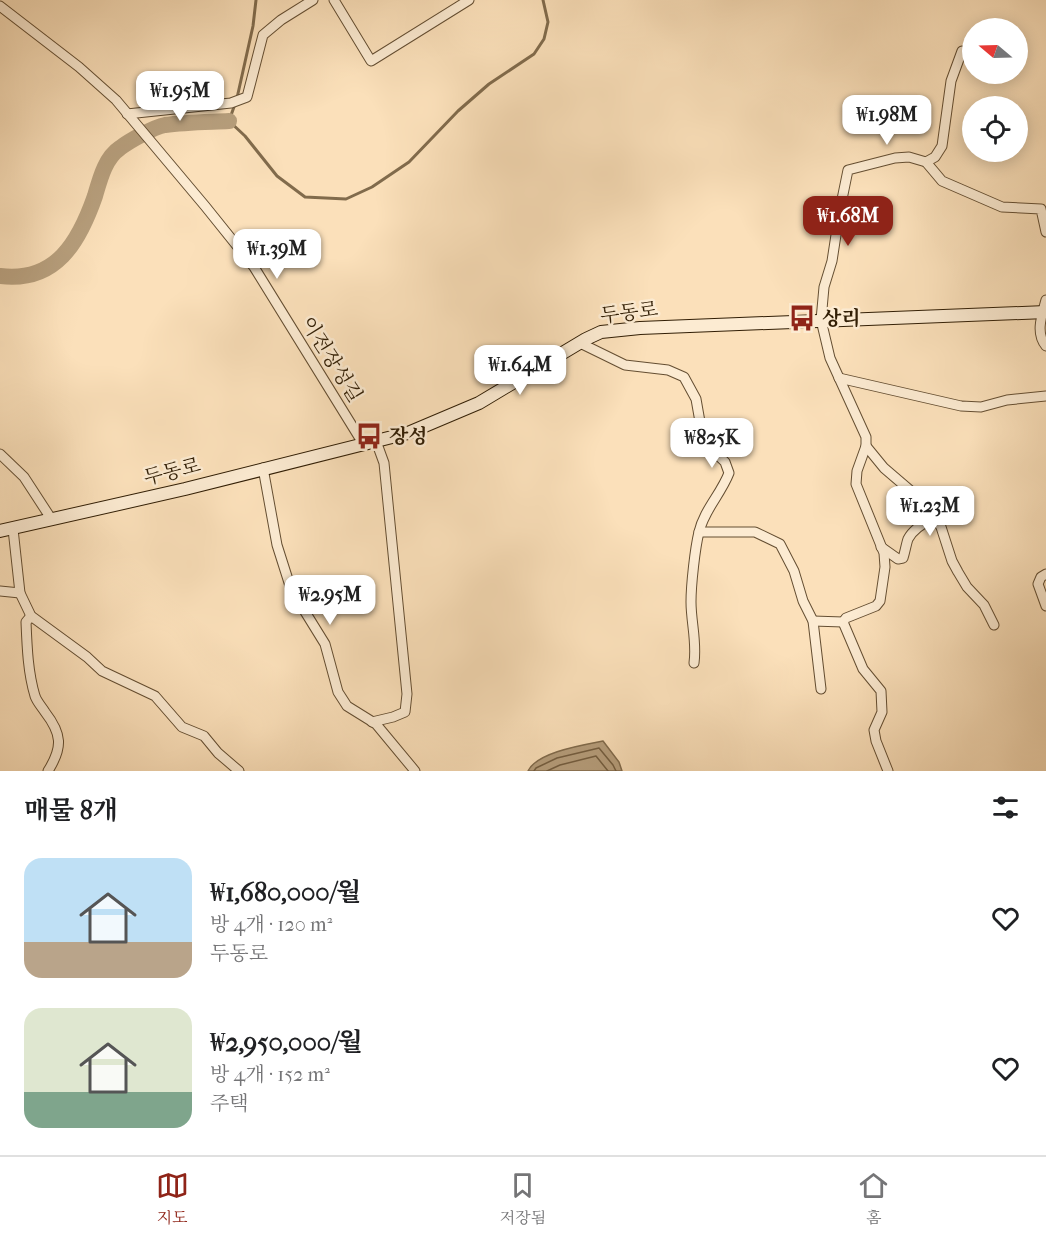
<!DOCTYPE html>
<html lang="ko">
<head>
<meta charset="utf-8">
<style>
	:root { --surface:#fff; --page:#f2f2f2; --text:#202124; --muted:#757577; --line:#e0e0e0; --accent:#8f2418 }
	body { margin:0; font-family:"IM FELL French Canon","Noto Serif KR",serif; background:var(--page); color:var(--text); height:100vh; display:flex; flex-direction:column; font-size:22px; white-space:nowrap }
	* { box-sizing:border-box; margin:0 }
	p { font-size:20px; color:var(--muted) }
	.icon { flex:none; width:33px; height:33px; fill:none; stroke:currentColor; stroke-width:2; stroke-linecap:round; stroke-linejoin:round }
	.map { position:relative; height:771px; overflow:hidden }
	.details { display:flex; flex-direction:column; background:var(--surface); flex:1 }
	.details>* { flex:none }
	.needle { width:39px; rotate:289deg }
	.fabs { position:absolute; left:962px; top:18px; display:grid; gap:12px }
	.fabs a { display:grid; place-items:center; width:66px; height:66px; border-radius:50%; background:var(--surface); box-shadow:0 3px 15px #0003; font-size:30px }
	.price { position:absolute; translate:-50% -51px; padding:0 14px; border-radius:12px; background:#fff; color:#222; font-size:20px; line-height:39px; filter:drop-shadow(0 2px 3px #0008) }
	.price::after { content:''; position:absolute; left:50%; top:36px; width:18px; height:14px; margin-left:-9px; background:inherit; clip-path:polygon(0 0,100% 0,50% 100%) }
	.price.selected { background:var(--accent); color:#fff }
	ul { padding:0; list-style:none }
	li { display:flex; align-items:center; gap:18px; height:150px; padding:0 24px }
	li span { display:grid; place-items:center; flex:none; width:168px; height:120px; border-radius:18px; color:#555 }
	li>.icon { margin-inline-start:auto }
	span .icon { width:72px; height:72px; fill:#fffc; stroke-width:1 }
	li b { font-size:26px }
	h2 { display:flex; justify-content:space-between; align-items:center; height:72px; padding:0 24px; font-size:26px }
	.tabs { display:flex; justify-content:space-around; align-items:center; height:84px; border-top:2px solid var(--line); background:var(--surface); font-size:16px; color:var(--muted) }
	.tabs a { display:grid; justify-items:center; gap:3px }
	.tabs .selected { color:var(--accent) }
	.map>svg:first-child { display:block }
</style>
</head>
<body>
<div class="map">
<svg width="1046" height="771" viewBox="0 0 1046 771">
	<rect width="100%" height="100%" fill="#fbe0ba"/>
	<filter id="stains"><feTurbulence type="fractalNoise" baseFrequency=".00333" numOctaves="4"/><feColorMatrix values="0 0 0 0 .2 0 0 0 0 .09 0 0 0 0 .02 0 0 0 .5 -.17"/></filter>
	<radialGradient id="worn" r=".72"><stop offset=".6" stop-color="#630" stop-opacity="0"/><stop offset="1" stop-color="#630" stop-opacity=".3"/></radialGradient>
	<path fill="#b69e7c" stroke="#816b4c" stroke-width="1.5" d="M 603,741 L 619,762 L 622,771 L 528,771 C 537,752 583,745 603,741 Z"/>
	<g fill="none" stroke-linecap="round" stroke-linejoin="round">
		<g stroke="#745e40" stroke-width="1.5">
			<path d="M 534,771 L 536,768 L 557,758 L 599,748 L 613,765 L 616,771"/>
			<path d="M 547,771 L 560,765 L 596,756 L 608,771"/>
		</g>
		<g stroke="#816b4c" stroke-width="3">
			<path d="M 237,98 L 253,26 L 256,0"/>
			<path d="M 235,104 L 229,121 L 245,136 L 277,176 L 305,197 L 346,199 L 372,187 L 409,162 L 458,111 L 489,84 L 534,54 L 544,39 L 548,22 L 543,0"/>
		</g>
		<path stroke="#b69e7c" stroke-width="16" d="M 0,276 C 56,283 79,242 95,196 C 100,179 105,158 120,148 C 129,141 154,127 165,125 C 185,122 208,122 229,121"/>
		<g stroke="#644e32" stroke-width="11">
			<g id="street">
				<path d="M 334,0 L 371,61 L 469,0"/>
				<path d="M 0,6 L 79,67 L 116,100 L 205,206 L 254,267 L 364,445"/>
				<path d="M 127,114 L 231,103 L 247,97 L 263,35 L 281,20 L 313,0"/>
				<path d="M 926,162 L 935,157 L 942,146 L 951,81 L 962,51"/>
				<path d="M 1046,300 C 1042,315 1035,333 1046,346"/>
				<path d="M 580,343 L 625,365 L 668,370 L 684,377 L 696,399 L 703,439 L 708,446 L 725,462 L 729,473 C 721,494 704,510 699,532 C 695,548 691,585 691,602 C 691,622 697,642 694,663"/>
				<path d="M 839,378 L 961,406 L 981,407 L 1007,400 L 1046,396"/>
				<path d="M 866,446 L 884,468 L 926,504 L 941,527 L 952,561 L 958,572 L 967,587 L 984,605 L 994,625"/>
				<path d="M 0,454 L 24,477 L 52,520"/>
				<path d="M 263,468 L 277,545 L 291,589 L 325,644 L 338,692 L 347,706 L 376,724 L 415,771"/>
				<path d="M 13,529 L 20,593 L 31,616 L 87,657 L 102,671 L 155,696 L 182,727 L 204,736 L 218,753 L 239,771"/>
				<path d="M 699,532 L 755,532 L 780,544 L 794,571 L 803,601 L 813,621 L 821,689"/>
				<path d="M 881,547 L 898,559 L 903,558 C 905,552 906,545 908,539 C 913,529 925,522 935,517"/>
				<path d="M 1046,574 L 1041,577 L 1038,584 L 1046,606"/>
				<path d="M 0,591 L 20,593"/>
				<path d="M 31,616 L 26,622 C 27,647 28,673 35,696 C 37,702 42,707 45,712 C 62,734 63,747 48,771"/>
				<path d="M 813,621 L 843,622"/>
				<path d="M 372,722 L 393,717 L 405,712 L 407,694 L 384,463 L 376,441"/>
				<path d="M 888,771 L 876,741 L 874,730 L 882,712 L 881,691 L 863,669 L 843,622 L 846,618 L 876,606 L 880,601 L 885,567 L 884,553 L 856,484 L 857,471 L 866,446 L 866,437 L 830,358 L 821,320 L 824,287 L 832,261 L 840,209 L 848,170 L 895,158 L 909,157 L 926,162 L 942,181 L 1002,207 L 1041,209 L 1046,232"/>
			</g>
		</g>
		<g stroke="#311e05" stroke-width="14">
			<path id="secondary" d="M 0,531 L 185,489 L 408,433 L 479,403 L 586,339 L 601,332 L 640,328 L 1046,312"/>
		</g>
		<use href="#street" stroke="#fcebd2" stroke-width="9"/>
		<use href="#secondary" stroke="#fcebd2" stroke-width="12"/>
	</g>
	<defs>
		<g id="bus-bare" transform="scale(2.07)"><path d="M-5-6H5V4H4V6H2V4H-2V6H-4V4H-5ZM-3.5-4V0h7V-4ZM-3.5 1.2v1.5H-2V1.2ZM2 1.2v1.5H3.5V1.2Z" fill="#8f2418" stroke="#fcebd2" stroke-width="2.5" paint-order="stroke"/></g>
	</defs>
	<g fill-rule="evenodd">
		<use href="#bus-bare" x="802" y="318"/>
		<use href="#bus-bare" x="369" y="436"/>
	</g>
	<g text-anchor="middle" stroke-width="5" stroke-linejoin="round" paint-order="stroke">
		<g font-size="20" fill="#311e05" stroke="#fcebd2">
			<text transform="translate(629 312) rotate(-7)" y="7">두동로</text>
			<text transform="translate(332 359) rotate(58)" y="7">이전장성길</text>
			<text transform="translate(172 471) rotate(-14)" y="7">두동로</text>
		</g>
		<g font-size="20" font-weight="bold" fill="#311e05" stroke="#fcebd2" text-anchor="start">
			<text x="822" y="325">상리</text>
			<text x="389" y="443">장성</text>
		</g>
	</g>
	<rect width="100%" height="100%" filter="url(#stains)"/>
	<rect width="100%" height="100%" fill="url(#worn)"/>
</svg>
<div class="fabs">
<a><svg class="needle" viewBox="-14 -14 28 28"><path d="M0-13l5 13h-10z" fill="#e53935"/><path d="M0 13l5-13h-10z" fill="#757577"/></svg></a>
<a><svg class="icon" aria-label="locate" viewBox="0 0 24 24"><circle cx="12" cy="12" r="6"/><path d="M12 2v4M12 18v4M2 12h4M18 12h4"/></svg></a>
</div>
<b class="price" style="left:180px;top:122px">₩1.95M</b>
<b class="price" style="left:887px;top:146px">₩1.98M</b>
<b class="price selected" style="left:848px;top:247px">₩1.68M</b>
<b class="price" style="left:277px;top:280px">₩1.39M</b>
<b class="price" style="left:520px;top:396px">₩1.64M</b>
<b class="price" style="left:712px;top:469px">₩825K</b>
<b class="price" style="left:930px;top:537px">₩1.23M</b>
<b class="price" style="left:330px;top:626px">₩2.95M</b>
</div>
<section class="details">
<h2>매물 8개<svg class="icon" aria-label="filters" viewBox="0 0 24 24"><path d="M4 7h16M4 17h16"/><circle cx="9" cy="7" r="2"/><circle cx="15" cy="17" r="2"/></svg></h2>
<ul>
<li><span style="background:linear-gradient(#bfe0f5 70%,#b9a48a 0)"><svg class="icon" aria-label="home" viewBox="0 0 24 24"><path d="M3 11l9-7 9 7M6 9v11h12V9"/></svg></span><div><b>₩1,680,000/월</b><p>방 4개 · 120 m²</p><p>두동로</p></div><svg class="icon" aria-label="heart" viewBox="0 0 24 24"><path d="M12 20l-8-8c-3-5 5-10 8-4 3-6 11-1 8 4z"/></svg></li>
<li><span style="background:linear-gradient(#dfe7d0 70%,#7fa58c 0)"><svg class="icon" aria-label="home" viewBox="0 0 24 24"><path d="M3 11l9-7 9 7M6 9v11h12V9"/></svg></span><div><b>₩2,950,000/월</b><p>방 4개 · 152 m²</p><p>주택</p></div><svg class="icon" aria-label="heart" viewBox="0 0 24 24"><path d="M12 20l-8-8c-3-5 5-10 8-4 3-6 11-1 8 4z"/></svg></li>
</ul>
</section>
<nav class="tabs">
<a class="selected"><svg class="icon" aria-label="map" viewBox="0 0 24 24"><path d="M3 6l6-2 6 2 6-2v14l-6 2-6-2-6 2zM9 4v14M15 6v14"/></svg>지도</a>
<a><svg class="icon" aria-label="saved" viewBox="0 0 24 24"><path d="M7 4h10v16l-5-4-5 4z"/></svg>저장됨</a>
<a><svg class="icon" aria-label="home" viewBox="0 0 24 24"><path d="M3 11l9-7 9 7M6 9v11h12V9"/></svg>홈</a>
</nav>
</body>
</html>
